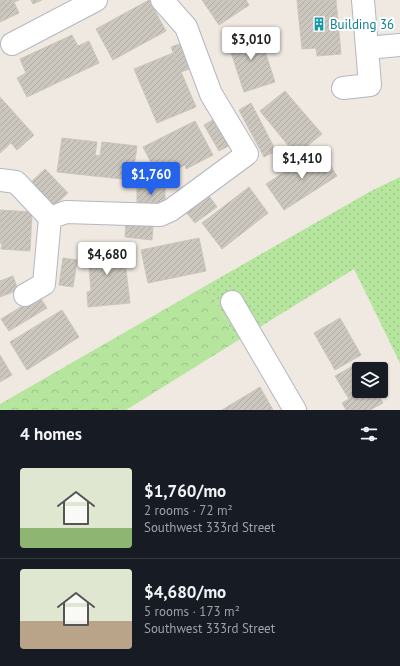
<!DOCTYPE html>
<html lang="en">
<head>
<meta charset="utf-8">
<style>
	:root { --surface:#171b24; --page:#242831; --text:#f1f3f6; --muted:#9ea1a6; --line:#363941; --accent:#2563eb }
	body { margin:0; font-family:"PT Sans",sans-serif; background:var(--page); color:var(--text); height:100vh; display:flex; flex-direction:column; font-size:15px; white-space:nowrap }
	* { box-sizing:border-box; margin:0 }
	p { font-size:13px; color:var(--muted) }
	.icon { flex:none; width:22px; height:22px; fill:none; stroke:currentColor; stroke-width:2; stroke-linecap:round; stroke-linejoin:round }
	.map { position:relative; height:410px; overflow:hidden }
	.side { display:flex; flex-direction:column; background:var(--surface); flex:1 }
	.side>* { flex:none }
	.tools { position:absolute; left:352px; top:362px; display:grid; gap:8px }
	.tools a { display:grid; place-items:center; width:36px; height:36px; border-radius:4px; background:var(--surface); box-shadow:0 1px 3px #0004; font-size:20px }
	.price { position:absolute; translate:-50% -34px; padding:0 9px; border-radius:4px; background:#fff; color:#222; font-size:13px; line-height:26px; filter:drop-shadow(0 1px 2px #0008) }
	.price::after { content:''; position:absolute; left:50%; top:24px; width:12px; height:9px; margin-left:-6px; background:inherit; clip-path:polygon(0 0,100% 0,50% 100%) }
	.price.active { background:var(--accent); color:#fff }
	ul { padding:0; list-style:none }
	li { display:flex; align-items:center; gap:12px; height:100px; padding:0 20px }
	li+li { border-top:1px solid var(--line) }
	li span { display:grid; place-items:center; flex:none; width:112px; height:80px; border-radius:4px; color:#555 }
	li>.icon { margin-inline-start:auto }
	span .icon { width:48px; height:48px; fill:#fffc; stroke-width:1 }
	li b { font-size:17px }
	h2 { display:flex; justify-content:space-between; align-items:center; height:48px; padding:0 20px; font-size:17px }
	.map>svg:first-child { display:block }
</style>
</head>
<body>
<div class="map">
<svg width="400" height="410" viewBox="0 0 400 410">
	<defs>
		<pattern id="forest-crowns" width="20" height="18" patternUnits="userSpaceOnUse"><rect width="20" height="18" fill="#b6e59e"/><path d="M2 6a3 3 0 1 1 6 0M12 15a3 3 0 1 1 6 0" fill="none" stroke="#9dc588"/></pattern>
		<pattern id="garden-dots" width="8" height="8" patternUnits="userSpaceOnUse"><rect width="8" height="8" fill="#b6e59e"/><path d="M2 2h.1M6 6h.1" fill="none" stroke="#9dc588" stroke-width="1.8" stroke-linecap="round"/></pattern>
		<pattern id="building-hatch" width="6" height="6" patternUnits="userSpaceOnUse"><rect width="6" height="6" fill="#cbc7bf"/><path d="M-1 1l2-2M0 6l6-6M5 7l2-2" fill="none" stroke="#afaba4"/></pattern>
	</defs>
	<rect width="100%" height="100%" fill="#efe9e1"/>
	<path fill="url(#forest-crowns)" d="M 207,285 L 237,341 L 126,410 L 0,410 L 0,404 Z"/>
	<path fill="url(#garden-dots)" d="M 400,177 L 400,363 L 354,269 L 237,341 L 207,285 L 371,191 Z"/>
	<g fill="url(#building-hatch)" stroke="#cbc5ba">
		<path d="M 0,0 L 19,0 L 14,2 L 19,13 L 0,22 Z"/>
		<path d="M 31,0 L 42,0 L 33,4 Z"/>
		<path d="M 149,0 L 166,31 L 113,60 L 96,29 Z"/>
		<path d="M 202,0 L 246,0 L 249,5 L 219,25 Z"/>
		<path d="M 297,0 L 336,0 L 341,54 L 317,56 L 316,48 L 302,49 Z"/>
		<path d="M 258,30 L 275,82 L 244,92 L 227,40 Z"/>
		<path d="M 72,35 L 78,46 L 89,41 L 99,63 L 27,97 L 17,78 L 26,73 L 20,59 Z"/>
		<path d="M 185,42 L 195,67 L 181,72 L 171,47 Z"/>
		<path d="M 173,53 L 196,107 L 157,123 L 134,69 Z"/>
		<path d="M 285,91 L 322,134 L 296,155 L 260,111 Z"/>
		<path d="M 0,97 L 34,135 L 17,150 L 11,143 L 0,153 Z"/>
		<path d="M 251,103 L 276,151 L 264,157 L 239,110 Z"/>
		<path d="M 221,115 L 236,142 L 219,151 L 204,125 Z"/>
		<path d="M 195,121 L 213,155 L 186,169 L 185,165 L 159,178 L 143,147 Z"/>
		<path d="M 62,138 L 97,142 L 95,155 L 100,156 L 102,142 L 137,146 L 132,180 L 57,172 Z"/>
		<path d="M 320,149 L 337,176 L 284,210 L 266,184 Z"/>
		<path d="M 45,169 L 68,193 L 54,206 L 31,182 Z"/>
		<path d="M 249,187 L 268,213 L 222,249 L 202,223 Z"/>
		<rect x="137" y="188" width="28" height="15"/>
		<path d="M 209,196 L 217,207 L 195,223 L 186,212 Z"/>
		<path d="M 0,210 L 32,212 L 30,251 L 1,249 L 2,243 L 0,243 Z"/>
		<path d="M 126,223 L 153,226 L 152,240 L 125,237 Z"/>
		<path d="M 199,238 L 206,271 L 148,283 L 141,250 Z"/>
		<path d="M 123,245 L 130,303 L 88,307 L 87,292 L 91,291 L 89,266 L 84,267 L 82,249 Z"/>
		<path d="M 63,258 L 77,260 L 73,287 L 59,285 Z"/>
		<path d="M 13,276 L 18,290 L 0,297 L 0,281 Z"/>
		<path d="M 39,296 L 47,308 L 9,331 L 1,319 Z"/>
		<path d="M 62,310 L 79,337 L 27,370 L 10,342 Z"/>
		<path d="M 340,318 L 361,355 L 335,370 L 314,333 Z"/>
		<path d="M 0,355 L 12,375 L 0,382 Z"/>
		<path d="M 360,362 L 364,369 L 359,369 L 359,391 L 376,391 L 383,403 L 370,410 L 346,410 L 342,403 L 349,399 L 335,376 Z"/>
		<path d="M 260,387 L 273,410 L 222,410 Z"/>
	</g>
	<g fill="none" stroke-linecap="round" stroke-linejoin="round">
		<g stroke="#b4b7c1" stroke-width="24">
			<g id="minor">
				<path d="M 363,0 L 367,48"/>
				<path d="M 12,44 L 96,0"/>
				<path d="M 343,88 L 370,85 L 367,48 L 400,45"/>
				<path d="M 0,180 L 16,182 L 50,218"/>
				<path d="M 25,295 L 44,284 L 50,218 L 66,212 L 160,215 L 171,210 L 247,154 L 211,94 L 186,27 L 162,0"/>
				<path d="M 232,302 L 295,410"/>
			</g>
		</g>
		<use href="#minor" stroke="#fff" stroke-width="22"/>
	</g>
	<defs>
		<g id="building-bare" transform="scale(1.08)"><path d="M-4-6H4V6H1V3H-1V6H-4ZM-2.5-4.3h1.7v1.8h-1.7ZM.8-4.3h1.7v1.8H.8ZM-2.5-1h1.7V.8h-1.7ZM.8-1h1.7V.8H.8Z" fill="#0f9aa8" stroke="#fff" stroke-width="2.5" paint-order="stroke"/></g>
	</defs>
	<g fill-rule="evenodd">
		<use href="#building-bare" x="319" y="24"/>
	</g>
	<g text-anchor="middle" stroke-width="4" stroke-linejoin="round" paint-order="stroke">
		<g font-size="13" fill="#0d838f" stroke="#fff" text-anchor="start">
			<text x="330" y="29">Building 36</text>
		</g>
	</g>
</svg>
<div class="tools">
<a><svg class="icon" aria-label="layers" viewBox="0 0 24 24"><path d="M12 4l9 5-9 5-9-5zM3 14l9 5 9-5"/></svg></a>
</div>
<b class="price" style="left:251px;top:61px">$3,010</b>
<b class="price" style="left:302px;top:180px">$1,410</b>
<b class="price active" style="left:151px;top:196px">$1,760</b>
<b class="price" style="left:107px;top:276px">$4,680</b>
</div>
<section class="side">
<h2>4 homes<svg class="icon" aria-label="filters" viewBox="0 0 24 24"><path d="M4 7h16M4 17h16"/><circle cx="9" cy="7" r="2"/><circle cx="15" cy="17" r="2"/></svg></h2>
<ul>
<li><span style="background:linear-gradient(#dfe7d0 75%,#8fb573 0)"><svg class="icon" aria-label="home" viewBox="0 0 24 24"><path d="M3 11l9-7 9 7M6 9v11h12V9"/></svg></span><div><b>$1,760/mo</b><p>2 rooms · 72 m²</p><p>Southwest 333rd Street</p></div></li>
<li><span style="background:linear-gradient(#dfe7d0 65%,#b9a48a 0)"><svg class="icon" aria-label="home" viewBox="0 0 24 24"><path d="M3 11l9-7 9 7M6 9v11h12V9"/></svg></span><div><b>$4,680/mo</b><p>5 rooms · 173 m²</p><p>Southwest 333rd Street</p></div></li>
</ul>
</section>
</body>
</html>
